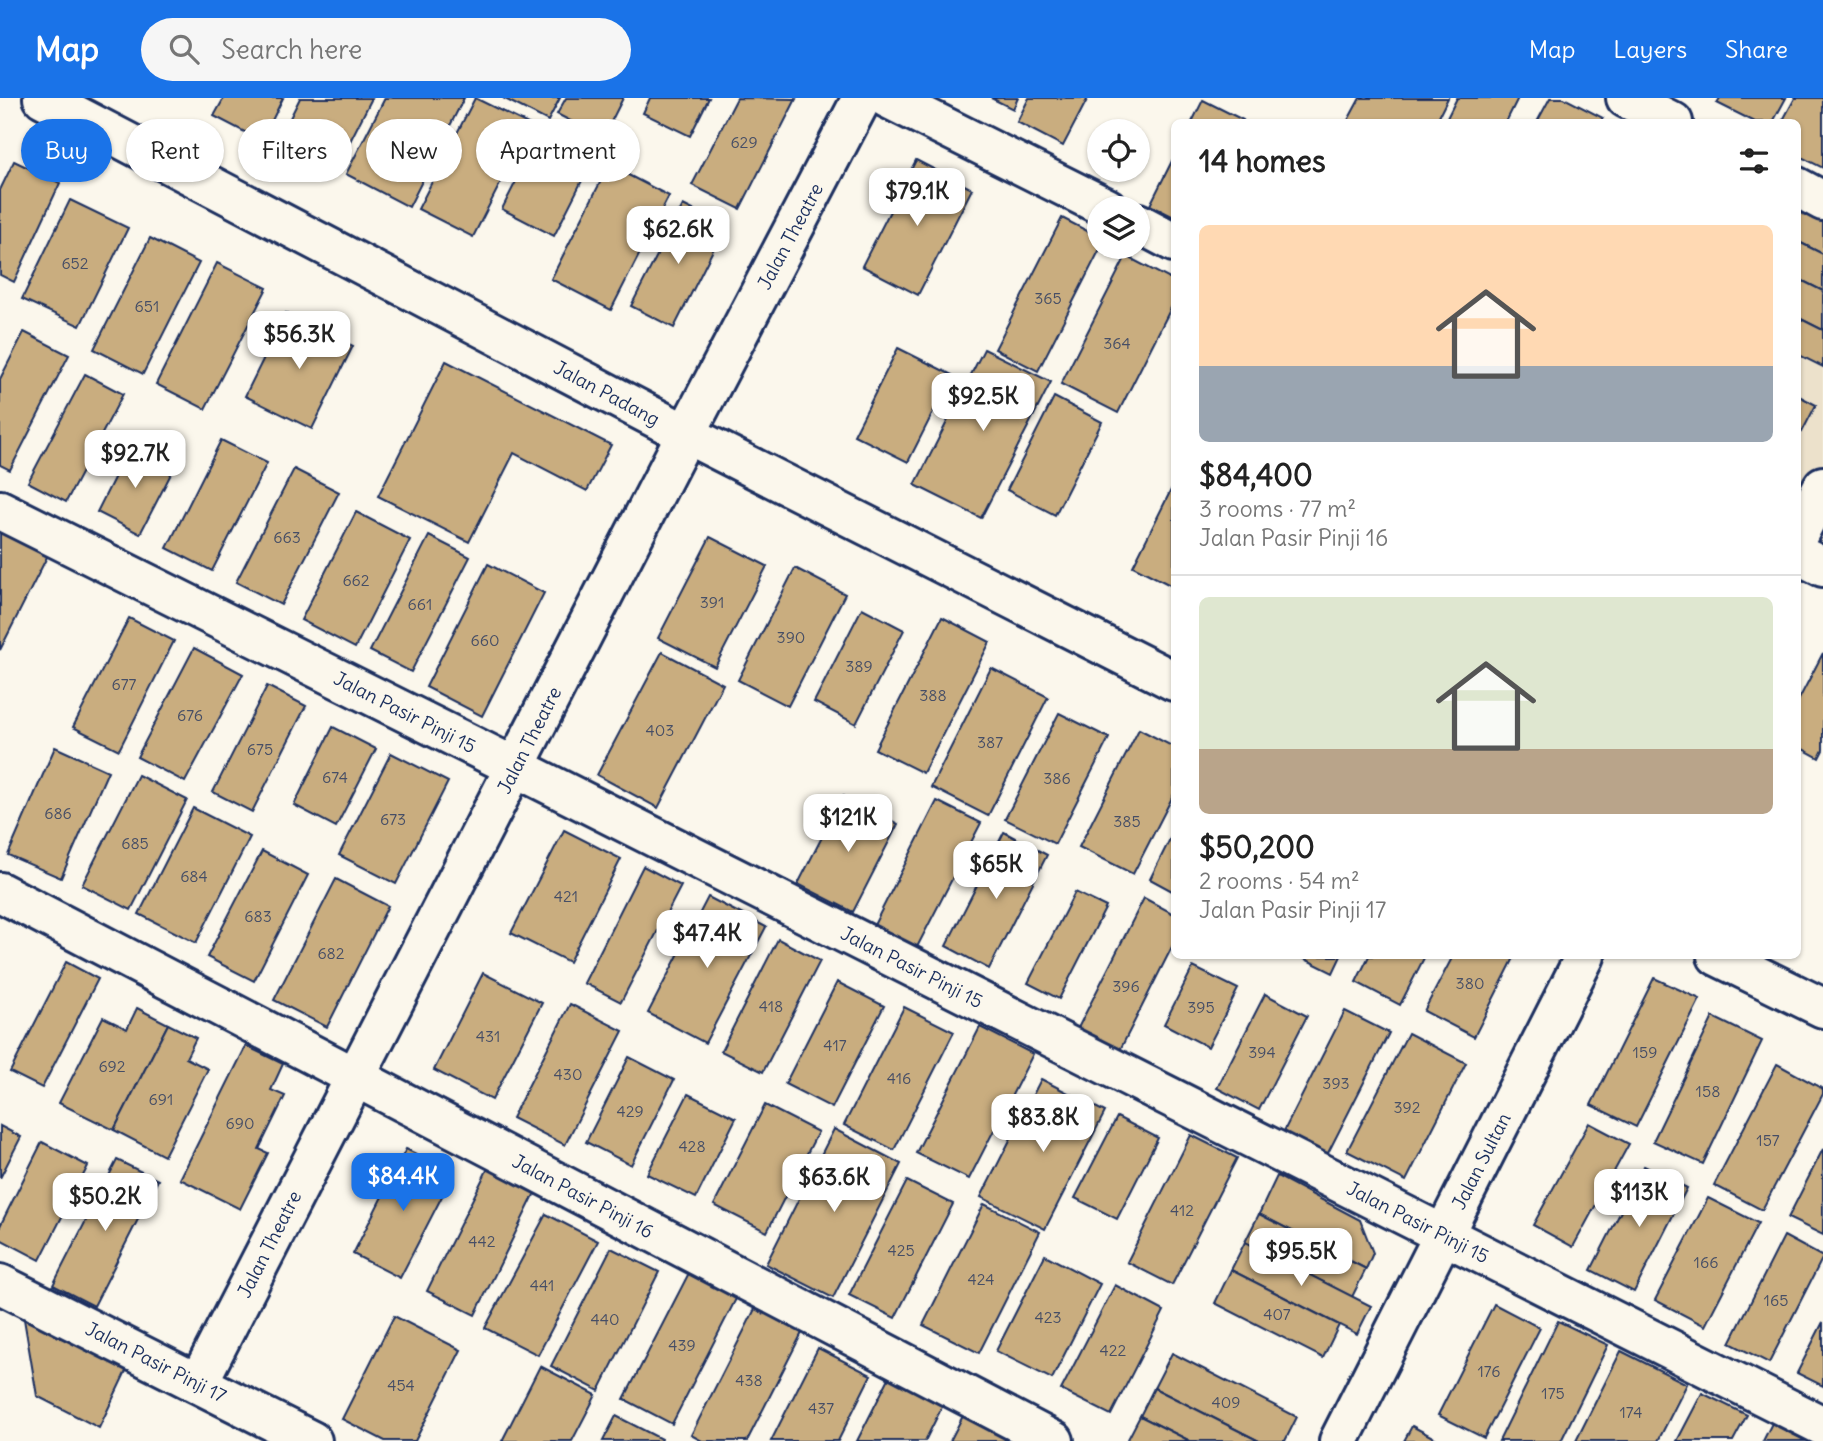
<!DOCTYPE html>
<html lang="en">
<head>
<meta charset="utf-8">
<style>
	:root { --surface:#fff; --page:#f6f6f6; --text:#222; --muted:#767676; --line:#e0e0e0; --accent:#1a73e8 }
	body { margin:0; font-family:Delius,sans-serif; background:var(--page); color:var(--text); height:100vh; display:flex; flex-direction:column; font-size:26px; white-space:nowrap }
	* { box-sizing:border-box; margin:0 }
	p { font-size:23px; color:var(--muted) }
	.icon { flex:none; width:38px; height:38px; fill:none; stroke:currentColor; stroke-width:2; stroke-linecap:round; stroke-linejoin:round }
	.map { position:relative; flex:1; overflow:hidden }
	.panel { position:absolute; left:1171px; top:21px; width:630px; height:840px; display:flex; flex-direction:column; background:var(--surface); border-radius:10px; box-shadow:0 2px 5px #0004 }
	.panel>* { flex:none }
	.guide { position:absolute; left:21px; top:21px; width:665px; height:63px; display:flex; gap:14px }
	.buttons { position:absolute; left:1087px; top:21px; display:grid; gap:14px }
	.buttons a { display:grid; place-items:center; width:63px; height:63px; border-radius:50%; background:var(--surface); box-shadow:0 2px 5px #0004; font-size:35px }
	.price { position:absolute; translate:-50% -60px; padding:0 16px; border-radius:14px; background:#fff; color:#222; font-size:23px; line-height:46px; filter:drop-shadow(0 2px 4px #0008) }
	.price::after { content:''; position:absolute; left:50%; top:42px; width:21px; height:16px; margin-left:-10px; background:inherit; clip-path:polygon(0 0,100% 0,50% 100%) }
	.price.selected { background:var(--accent); color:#fff }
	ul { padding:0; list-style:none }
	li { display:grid; align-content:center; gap:14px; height:371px; padding:0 28px }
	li+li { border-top:2px solid var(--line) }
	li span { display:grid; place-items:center; height:217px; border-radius:10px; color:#555 }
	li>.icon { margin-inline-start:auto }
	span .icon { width:126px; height:126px; fill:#fffc; stroke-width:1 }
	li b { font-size:30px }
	h2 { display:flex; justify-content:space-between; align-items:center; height:84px; padding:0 28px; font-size:30px }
	.chip { padding:0 24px; border-radius:32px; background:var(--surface); box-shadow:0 2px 5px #0004; font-size:24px; line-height:63px }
	.chip.selected { background:var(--accent); color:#fff }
	header { display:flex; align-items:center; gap:42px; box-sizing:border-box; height:98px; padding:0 35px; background:var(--accent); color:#fff }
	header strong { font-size:33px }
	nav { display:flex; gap:38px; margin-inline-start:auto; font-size:24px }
	.search { width:490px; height:63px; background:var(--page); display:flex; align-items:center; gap:18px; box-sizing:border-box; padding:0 24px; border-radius:38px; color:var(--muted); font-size:26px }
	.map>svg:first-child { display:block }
</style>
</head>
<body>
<header>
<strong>Map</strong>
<div class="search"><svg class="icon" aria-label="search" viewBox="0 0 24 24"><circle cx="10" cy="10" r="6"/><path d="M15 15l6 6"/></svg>Search here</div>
<nav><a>Map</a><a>Layers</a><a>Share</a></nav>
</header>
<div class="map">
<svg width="1823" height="1343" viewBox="0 0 1823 1343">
	<rect width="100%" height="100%" fill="#fbf7ec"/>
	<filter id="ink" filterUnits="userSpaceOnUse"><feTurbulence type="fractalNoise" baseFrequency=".0143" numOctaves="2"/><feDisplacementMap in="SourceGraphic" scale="14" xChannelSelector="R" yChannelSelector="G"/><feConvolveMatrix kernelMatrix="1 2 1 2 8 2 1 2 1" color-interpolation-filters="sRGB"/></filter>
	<g filter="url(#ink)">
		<path fill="#ece1cb" d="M 1797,82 L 1823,95 L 1823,471 L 1797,457 Z"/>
		<g fill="#c9ad7f" stroke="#1b2f5e" stroke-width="2">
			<path d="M 224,0 L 283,0 L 262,43 L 214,18 Z"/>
			<path d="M 300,0 L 372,0 L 338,67 L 281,38 Z"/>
			<path d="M 385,0 L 464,0 L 409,109 L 346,76 Z"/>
			<path d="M 475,0 L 530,27 L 473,139 L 418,111 Z"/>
			<path d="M 503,0 L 560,0 L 548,23 Z"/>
			<path d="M 566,0 L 623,0 L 603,40 L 557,16 Z"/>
			<path d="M 650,0 L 709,0 L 690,38 L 643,15 Z"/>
			<path d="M 737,0 L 796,1 L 740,111 L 692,87 Z"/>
			<path d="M 991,0 L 1018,0 L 1013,11 Z"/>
			<path d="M 1029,0 L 1088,0 L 1063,48 L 1017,24 Z"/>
			<path d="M 1360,0 L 1448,0 L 1436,24 L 1347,24 Z"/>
			<path d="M 1457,0 L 1518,0 L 1506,24 L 1445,24 Z"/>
			<path d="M 1550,0 L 1564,0 L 1603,20 L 1600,24 L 1537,24 Z"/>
			<path d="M 1720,0 L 1786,0 L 1773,24 L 1755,24 L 1717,5 Z"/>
			<path d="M 1795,0 L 1823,0 L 1823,70 L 1797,57 L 1797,24 L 1782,24 Z"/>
			<path d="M 1203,2 L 1243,22 L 1242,24 L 1192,24 Z"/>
			<path d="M 543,30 L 595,57 L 554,138 L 502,111 Z"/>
			<path d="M 1174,59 L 1174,119 L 1150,107 Z"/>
			<path d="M 916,62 L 972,91 L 918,197 L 862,168 Z"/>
			<path d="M 14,63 L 60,85 L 14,184 L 0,177 L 0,92 Z"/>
			<path d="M 609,67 L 669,98 L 611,212 L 551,181 Z"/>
			<path d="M 1797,100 L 1823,113 L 1823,156 L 1797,143 Z"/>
			<path d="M 70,102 L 128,130 L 80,228 L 22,201 Z"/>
			<path d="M 683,107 L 725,128 L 674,230 L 631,208 Z"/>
			<path d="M 1062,120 L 1099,139 L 1099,149 L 1101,149 L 1038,273 L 995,251 Z"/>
			<path d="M 150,140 L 199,165 L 143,276 L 94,251 Z"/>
			<path d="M 1797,143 L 1823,156 L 1823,193 L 1797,180 Z"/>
			<path d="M 1126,158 L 1174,183 L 1174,204 L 1118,315 L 1061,286 Z"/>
			<path d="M 217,165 L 267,190 L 205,311 L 156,286 Z"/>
			<path d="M 1797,180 L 1823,193 L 1823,232 L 1797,219 Z"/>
			<path d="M 286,215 L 353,248 L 312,331 L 245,298 Z"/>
			<path d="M 1797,219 L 1823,232 L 1823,269 L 1797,256 Z"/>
			<path d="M 24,234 L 69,257 L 10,372 L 0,367 L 0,281 Z"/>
			<path d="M 898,250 L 952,277 L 908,364 L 854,337 Z"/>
			<path d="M 984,251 L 1051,284 L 981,420 L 915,387 Z"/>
			<path d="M 446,263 L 611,347 L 587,393 L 514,355 L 469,444 L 378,398 Z"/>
			<path d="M 85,276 L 123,296 L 66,404 L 28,384 Z"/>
			<path d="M 1797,297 L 1816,307 L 1802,334 L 1797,331 Z"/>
			<path d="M 1054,299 L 1102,324 L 1055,417 L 1007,392 Z"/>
			<path d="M 221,342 L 267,365 L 212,473 L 167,450 Z"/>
			<path d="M 130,348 L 174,370 L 140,436 L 97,414 Z"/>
			<path d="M 294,371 L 339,394 L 281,507 L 236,484 Z"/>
			<path d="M 1174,386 L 1174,489 L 1133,468 Z"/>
			<path d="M 356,414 L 410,442 L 355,550 L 301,522 Z"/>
			<path d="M 0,430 L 49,455 L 0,552 Z"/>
			<path d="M 429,438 L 470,459 L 411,574 L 370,553 Z"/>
			<path d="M 710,439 L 767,468 L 715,569 L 658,540 Z"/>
			<path d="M 488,466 L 544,495 L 482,618 L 426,589 Z"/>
			<path d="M 795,470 L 845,496 L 788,608 L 738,582 Z"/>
			<path d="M 862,510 L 904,532 L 856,626 L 814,604 Z"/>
			<path d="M 942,519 L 990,544 L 923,675 L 875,651 Z"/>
			<path d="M 129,520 L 174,543 L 119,652 L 73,629 Z"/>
			<path d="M 194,550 L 243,576 L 185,684 L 137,659 Z"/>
			<path d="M 662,554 L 723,586 L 658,710 L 597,677 Z"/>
			<path d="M 1823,555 L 1823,652 L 1819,660 L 1797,648 L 1797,605 Z"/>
			<path d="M 991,570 L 1048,599 L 988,718 L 931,689 Z"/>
			<path d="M 267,588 L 306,608 L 252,714 L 213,694 Z"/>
			<path d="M 1059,615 L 1109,640 L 1055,746 L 1005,721 Z"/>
			<path d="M 333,629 L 376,651 L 336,729 L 294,707 Z"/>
			<path d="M 1139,631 L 1174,649 L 1174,696 L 1133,776 L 1079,749 Z"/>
			<path d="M 55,649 L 108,673 L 61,780 L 8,757 Z"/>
			<path d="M 391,655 L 448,684 L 396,786 L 339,757 Z"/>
			<path d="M 138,677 L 187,702 L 131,812 L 82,787 Z"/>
			<path d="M 843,698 L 898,726 L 853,814 L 798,786 Z"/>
			<path d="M 937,703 L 981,725 L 915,853 L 872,831 Z"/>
			<path d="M 193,710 L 250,739 L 196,845 L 139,816 Z"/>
			<path d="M 564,732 L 621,761 L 569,864 L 511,835 Z"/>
			<path d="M 1174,733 L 1174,794 L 1150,781 Z"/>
			<path d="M 1004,734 L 1047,757 L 989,871 L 946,848 Z"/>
			<path d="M 262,753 L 308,777 L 254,883 L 207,859 Z"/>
			<path d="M 643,768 L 681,788 L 621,904 L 584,885 Z"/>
			<path d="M 336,781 L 388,808 L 327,929 L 274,902 Z"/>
			<path d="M 1075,794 L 1106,809 L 1059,901 L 1028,885 Z"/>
			<path d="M 708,799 L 766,829 L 705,945 L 648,915 Z"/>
			<path d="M 1144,800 L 1174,816 L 1174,845 L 1120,952 L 1078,930 Z"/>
			<path d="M 778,841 L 820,863 L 763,974 L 721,953 Z"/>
			<path d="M 1299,858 L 1341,858 L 1333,875 Z"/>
			<path d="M 1369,858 L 1425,858 L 1400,907 L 1356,884 Z"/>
			<path d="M 1453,858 L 1515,858 L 1474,939 L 1424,913 Z"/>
			<path d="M 66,864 L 98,881 L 42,990 L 10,974 Z"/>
			<path d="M 1193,869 L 1238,891 L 1208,949 L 1164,926 Z"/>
			<path d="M 483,875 L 542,905 L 492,1002 L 434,972 Z"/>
			<path d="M 1654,880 L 1700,901 L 1636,1029 L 1591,1007 Z"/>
			<path d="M 837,884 L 884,908 L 832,1010 L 785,986 Z"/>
			<path d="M 1265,896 L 1307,918 L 1259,1012 L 1217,990 Z"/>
			<path d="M 570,906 L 623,933 L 565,1047 L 512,1020 Z"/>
			<path d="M 904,909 L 954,934 L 894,1052 L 844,1027 Z"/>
			<path d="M 137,910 L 168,926 L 114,1032 L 59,1005 L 103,919 L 127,931 Z"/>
			<path d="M 1345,913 L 1389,935 L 1327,1057 L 1283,1035 Z"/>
			<path d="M 1713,919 L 1762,943 L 1703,1066 L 1653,1043 Z"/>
			<path d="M 168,926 L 196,940 L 186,960 L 208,971 L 164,1058 L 114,1032 Z"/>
			<path d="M 980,929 L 1033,956 L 969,1081 L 916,1055 Z"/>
			<path d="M 1408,935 L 1466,965 L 1406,1083 L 1347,1053 Z"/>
			<path d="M 246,948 L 283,966 L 271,992 L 285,998 L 259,1051 L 268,1055 L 240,1111 L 180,1081 Z"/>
			<path d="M 629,959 L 674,982 L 631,1067 L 586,1044 Z"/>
			<path d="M 1777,966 L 1823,991 L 1823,996 L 1762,1112 L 1714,1087 Z"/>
			<path d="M 1041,981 L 1105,1014 L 1045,1131 L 981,1099 Z"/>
			<path d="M 688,996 L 736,1020 L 696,1100 L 647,1076 Z"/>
			<path d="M 765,1007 L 818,1034 L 767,1134 L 714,1107 Z"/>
			<path d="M 1117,1019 L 1158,1040 L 1117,1121 L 1075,1100 Z"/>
			<path d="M 1589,1025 L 1629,1046 L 1573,1149 L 1533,1127 Z"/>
			<path d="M 0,1028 L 21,1039 L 0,1080 Z"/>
			<path d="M 834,1031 L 901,1066 L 833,1200 L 766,1166 Z"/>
			<path d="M 1191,1037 L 1237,1060 L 1172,1187 L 1127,1164 Z"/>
			<path d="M 42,1044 L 88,1068 L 40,1162 L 0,1141 L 0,1128 Z"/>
			<path d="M 406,1051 L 454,1075 L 400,1180 L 353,1156 Z"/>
			<path d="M 1823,1051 L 1823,1137 L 1788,1120 Z"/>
			<path d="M 117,1062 L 158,1082 L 94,1208 L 53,1187 Z"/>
			<path d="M 1644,1068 L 1687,1090 L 1634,1194 L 1591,1172 Z"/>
			<path d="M 488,1070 L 536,1093 L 475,1217 L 427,1193 Z"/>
			<path d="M 1277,1078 L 1360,1122 L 1373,1155 L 1366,1171 L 1259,1116 Z"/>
			<path d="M 907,1083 L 953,1106 L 895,1220 L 849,1197 Z"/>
			<path d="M 1708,1100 L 1758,1125 L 1705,1228 L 1655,1202 Z"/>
			<path d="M 984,1106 L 1040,1134 L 979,1255 L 923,1227 Z"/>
			<path d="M 546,1116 L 598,1143 L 538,1257 L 485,1230 Z"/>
			<path d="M 1259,1116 L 1366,1171 L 1352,1199 L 1245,1144 Z"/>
			<path d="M 1784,1138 L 1823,1159 L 1769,1265 L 1730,1245 Z"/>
			<path d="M 1245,1144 L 1371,1208 L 1357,1236 L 1231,1172 Z"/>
			<path d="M 611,1150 L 659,1174 L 599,1293 L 551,1268 Z"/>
			<path d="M 1045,1157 L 1100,1186 L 1052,1281 L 996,1253 Z"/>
			<path d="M 692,1169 L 740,1193 L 672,1326 L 624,1301 Z"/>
			<path d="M 1231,1172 L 1339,1227 L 1323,1260 L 1215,1205 Z"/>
			<path d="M 1115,1187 L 1164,1213 L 1111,1317 L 1061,1292 Z"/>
			<path d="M 759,1203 L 806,1227 L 747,1343 L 702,1343 L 691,1337 Z"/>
			<path d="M 1494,1206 L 1540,1230 L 1484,1340 L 1438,1317 Z"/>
			<path d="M 394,1218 L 461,1252 L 415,1343 L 385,1343 L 342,1321 Z"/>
			<path d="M 24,1221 L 127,1271 L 99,1330 L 37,1298 Z"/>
			<path d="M 1558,1223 L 1608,1247 L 1561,1343 L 1499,1343 Z"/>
			<path d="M 1823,1224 L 1823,1288 L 1797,1275 Z"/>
			<path d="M 818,1250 L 871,1277 L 838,1343 L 771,1343 Z"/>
			<path d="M 1621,1253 L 1687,1286 L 1658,1343 L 1576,1343 Z"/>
			<path d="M 1172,1255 L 1297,1319 L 1285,1343 L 1259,1343 L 1154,1290 Z"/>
			<path d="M 540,1268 L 596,1297 L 572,1343 L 502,1343 Z"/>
			<path d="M 893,1272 L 947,1299 L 925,1343 L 857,1343 Z"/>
			<path d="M 1154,1290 L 1259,1343 L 1190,1343 L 1140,1318 Z"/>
			<path d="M 1702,1295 L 1747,1317 L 1733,1343 L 1677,1343 Z"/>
			<path d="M 966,1312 L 1013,1343 L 950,1343 Z"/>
			<path d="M 616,1318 L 661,1341 L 660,1343 L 603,1343 Z"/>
			<path d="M 1140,1318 L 1190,1343 L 1127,1343 Z"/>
			<path d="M 1772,1325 L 1807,1343 L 1763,1343 Z"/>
			<path d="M 1412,1328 L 1440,1343 L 1404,1343 Z"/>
		</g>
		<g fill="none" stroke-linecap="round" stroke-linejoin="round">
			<g stroke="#1b2f5e" stroke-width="44">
				<g id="minor">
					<path d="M 43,0 L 686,336 L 1174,583"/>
					<path d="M 887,0 L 1107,110"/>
					<path d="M 1626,0 L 1673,24"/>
					<path d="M 1797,89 L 1823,103"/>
					<path d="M 1138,125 L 1174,144"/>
					<path d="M 0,412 L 515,669 L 1823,1328"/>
					<path d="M 1797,439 L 1823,388"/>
					<path d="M 1797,456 L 1823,469"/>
					<path d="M 0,794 L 1054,1343"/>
					<path d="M 1717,858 L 1823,910"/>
					<path d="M 0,1186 L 312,1343"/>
					<path d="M 198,1285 L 686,336 L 862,0"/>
					<path d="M 1339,1343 L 1585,858"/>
				</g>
			</g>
			<use href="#minor" stroke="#fbf7ec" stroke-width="38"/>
		</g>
	</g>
	<g text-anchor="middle" stroke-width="7" stroke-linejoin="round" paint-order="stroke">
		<g font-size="16" fill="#464e66">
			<text x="744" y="50">629</text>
			<text x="75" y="171">652</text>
			<text x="1048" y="206">365</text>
			<text x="147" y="214">651</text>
			<text x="1117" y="251">364</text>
			<text x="287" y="445">663</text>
			<text x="356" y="488">662</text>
			<text x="712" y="510">391</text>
			<text x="420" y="512">661</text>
			<text x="791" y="545">390</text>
			<text x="485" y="548">660</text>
			<text x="859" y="574">389</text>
			<text x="124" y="592">677</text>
			<text x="933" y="603">388</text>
			<text x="190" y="623">676</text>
			<text x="660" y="638">403</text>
			<text x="990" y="650">387</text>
			<text x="260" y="657">675</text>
			<text x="335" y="685">674</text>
			<text x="1057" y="686">386</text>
			<text x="58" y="721">686</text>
			<text x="393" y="727">673</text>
			<text x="1127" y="729">385</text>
			<text x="135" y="751">685</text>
			<text x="194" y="784">684</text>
			<text x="566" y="804">421</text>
			<text x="258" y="824">683</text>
			<text x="331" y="861">682</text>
			<text x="1470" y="891">380</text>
			<text x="1126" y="894">396</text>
			<text x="771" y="914">418</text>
			<text x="1201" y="915">395</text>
			<text x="488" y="944">431</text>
			<text x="835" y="953">417</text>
			<text x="1262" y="960">394</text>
			<text x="1645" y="960">159</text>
			<text x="112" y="974">692</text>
			<text x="568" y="982">430</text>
			<text x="899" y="986">416</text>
			<text x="1336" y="991">393</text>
			<text x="1708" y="999">158</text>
			<text x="161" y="1007">691</text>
			<text x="1407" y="1015">392</text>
			<text x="630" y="1019">429</text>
			<text x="240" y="1031">690</text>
			<text x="1768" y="1048">157</text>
			<text x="692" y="1054">428</text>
			<text x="1182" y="1118">412</text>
			<text x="482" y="1149">442</text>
			<text x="901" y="1158">425</text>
			<text x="1706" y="1170">166</text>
			<text x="981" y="1187">424</text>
			<text x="542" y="1193">441</text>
			<text x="1776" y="1208">165</text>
			<text x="1277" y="1222">407</text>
			<text x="1048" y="1225">423</text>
			<text x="605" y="1227">440</text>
			<text x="682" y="1253">439</text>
			<text x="1113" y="1258">422</text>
			<text x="1489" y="1279">176</text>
			<text x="749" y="1288">438</text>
			<text x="401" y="1293">454</text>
			<text x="1553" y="1301">175</text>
			<text x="1226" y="1310">409</text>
			<text x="821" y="1316">437</text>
			<text x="1631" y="1320">174</text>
		</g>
		<g font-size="19" fill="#1b2f5e" stroke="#fbf7ec">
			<text transform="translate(790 138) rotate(-62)" y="7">Jalan Theatre</text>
			<text transform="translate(607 295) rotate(28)" y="7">Jalan Padang</text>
			<text transform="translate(405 614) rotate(27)" y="7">Jalan Pasir Pinji 15</text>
			<text transform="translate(529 642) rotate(-63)" y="7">Jalan Theatre</text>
			<text transform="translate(912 869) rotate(27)" y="7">Jalan Pasir Pinji 15</text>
			<text transform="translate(1481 1063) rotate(-63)" y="7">Jalan Sultan</text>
			<text transform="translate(583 1098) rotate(28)" y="7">Jalan Pasir Pinji 16</text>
			<text transform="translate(1418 1124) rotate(27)" y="7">Jalan Pasir Pinji 15</text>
			<text transform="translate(269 1146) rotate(-63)" y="7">Jalan Theatre</text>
			<text transform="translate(156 1264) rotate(27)" y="7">Jalan Pasir Pinji 17</text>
		</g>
	</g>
</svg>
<div class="buttons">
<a><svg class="icon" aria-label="locate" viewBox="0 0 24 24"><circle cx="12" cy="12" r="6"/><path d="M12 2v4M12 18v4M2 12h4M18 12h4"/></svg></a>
<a><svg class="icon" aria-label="layers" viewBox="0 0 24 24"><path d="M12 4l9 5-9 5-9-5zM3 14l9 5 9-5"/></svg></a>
</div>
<b class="price" style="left:917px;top:130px">$79.1K</b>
<b class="price" style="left:678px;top:168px">$62.6K</b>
<b class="price" style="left:299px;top:273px">$56.3K</b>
<b class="price" style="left:983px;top:335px">$92.5K</b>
<b class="price" style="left:135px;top:392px">$92.7K</b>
<b class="price" style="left:848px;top:756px">$121K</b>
<b class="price" style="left:996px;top:803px">$65K</b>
<b class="price" style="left:707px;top:872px">$47.4K</b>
<b class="price" style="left:1043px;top:1056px">$83.8K</b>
<b class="price selected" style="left:403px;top:1115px">$84.4K</b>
<b class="price" style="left:834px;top:1116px">$63.6K</b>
<b class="price" style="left:1639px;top:1131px">$113K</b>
<b class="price" style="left:105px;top:1135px">$50.2K</b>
<b class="price" style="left:1301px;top:1190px">$95.5K</b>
<div class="guide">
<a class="chip selected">Buy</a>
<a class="chip">Rent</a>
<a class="chip">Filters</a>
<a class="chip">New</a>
<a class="chip">Apartment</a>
</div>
<section class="panel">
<h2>14 homes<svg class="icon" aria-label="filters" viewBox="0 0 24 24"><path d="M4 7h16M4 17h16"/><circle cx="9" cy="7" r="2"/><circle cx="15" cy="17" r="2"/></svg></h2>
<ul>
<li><span style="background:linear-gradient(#ffd9b3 65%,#9aa5b1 0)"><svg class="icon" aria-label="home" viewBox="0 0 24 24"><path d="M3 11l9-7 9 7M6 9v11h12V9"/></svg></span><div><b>$84,400</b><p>3 rooms · 77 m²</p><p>Jalan Pasir Pinji 16</p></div></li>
<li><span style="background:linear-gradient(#dfe7d0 70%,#b9a48a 0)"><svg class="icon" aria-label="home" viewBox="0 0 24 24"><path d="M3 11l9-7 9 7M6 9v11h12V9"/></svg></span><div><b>$50,200</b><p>2 rooms · 54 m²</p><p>Jalan Pasir Pinji 17</p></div></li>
</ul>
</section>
</div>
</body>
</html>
